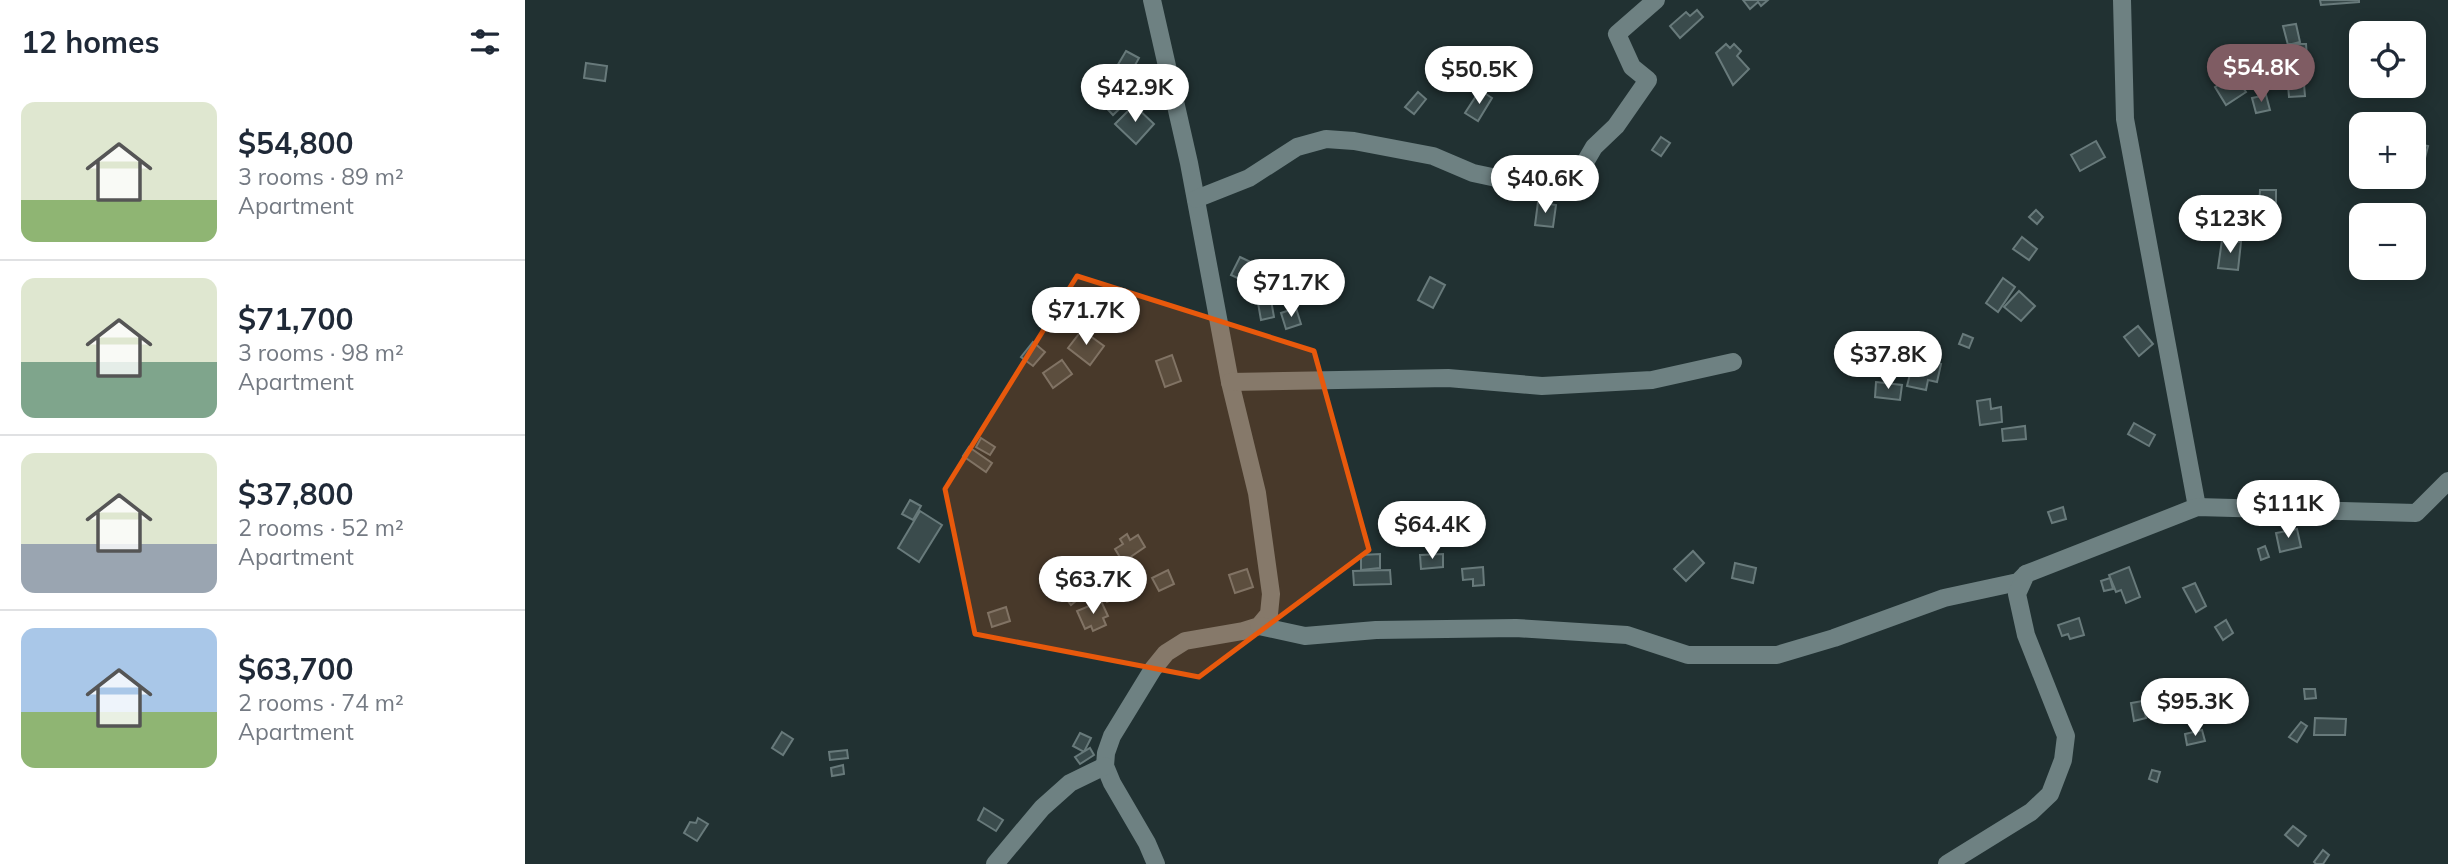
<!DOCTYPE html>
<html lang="en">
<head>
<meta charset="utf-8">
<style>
	:root { --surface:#fff; --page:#f6f6f7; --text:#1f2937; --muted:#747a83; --line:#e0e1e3; --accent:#7f5c63 }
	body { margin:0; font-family:Mulish,sans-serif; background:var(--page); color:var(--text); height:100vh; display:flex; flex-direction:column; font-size:26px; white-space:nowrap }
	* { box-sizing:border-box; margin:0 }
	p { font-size:23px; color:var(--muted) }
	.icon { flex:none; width:38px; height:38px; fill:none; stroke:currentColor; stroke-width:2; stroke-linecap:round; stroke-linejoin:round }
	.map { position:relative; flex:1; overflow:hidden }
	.drawer { display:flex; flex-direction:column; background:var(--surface); width:525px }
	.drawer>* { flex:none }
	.fabs { position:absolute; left:1824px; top:21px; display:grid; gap:14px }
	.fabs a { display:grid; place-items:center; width:77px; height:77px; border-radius:14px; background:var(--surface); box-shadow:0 4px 18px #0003; font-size:35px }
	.price { position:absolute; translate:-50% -60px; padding:0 16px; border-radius:24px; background:#fff; color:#222; font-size:23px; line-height:46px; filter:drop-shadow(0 2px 4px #0008) }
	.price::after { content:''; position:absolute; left:50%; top:42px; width:21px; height:16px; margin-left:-10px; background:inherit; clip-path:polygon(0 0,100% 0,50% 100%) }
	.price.active { background:var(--accent); color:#fff }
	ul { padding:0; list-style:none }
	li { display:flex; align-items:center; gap:21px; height:175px; padding:0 21px }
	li+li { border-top:2px solid var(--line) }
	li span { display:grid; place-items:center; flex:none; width:196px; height:140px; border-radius:14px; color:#555 }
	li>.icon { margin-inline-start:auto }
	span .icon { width:84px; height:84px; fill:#fffc; stroke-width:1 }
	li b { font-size:30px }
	h2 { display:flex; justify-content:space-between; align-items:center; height:84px; padding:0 21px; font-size:30px }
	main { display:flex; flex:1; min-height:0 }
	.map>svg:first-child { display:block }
</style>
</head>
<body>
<main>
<section class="drawer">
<h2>12 homes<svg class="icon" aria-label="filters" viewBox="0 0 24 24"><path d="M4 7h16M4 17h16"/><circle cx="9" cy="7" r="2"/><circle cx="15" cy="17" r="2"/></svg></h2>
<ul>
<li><span style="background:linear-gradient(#dfe7d0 70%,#8fb573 0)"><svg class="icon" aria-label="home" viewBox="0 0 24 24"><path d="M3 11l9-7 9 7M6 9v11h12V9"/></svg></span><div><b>$54,800</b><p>3 rooms · 89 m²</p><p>Apartment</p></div></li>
<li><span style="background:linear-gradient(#dfe7d0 60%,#7fa58c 0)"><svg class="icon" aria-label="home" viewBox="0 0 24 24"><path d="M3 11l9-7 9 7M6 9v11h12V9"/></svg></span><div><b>$71,700</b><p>3 rooms · 98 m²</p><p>Apartment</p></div></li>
<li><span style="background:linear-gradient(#dfe7d0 65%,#9aa5b1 0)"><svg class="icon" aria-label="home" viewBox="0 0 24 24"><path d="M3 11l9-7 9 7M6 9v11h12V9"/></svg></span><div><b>$37,800</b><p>2 rooms · 52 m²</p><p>Apartment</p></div></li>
<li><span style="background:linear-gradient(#a9c7e8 60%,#8fb573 0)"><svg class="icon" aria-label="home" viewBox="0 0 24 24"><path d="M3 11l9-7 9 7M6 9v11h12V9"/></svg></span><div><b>$63,700</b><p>2 rooms · 74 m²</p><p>Apartment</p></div></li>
</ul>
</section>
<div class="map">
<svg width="1923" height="864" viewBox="0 0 1923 864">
	<rect width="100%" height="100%" fill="#213132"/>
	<g fill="#3a4b4c" stroke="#687a7b" stroke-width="2">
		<path d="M 1218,0 L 1243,0 L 1236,6 L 1233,2 L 1225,9 Z"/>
		<path d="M 1795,0 L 1834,0 L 1834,2 L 1796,5 Z"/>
		<path d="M 1172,10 L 1178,17 L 1155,38 L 1145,26 L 1161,12 L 1165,16 Z"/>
		<path d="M 1771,24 L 1775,42 L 1763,45 L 1758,26 Z"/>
		<path d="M 1201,44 L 1205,48 L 1209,44 L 1216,51 L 1212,56 L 1224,69 L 1208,85 L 1191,53 Z"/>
		<path d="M 1764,44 L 1781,44 L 1782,57 L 1765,57 Z"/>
		<path d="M 601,51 L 614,58 L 604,76 L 591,68 Z"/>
		<path d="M 61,63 L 82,66 L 80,81 L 59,78 Z"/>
		<path d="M 1767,66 L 1782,66 L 1782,82 L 1766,82 Z"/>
		<path d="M 1709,75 L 1721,92 L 1701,105 L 1690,87 Z"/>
		<path d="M 1779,84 L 1780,96 L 1764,97 L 1763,85 Z"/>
		<path d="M 592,86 L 605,99 L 588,115 L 575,101 Z"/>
		<path d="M 955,90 L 967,98 L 953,121 L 940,113 Z"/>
		<path d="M 893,92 L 901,99 L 889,114 L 880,107 Z"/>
		<path d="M 1741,95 L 1745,110 L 1731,113 L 1727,98 Z"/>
		<path d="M 609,105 L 629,124 L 611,144 L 590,124 Z"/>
		<path d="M 1136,137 L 1145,143 L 1136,156 L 1127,150 Z"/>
		<path d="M 1571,141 L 1580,157 L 1555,171 L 1546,155 Z"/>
		<path d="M 1888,143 L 1903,146 L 1894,182 L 1877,177 L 1888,177 Z"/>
		<path d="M 1735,190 L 1751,190 L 1751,208 L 1734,208 Z"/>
		<path d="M 1013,202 L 1031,205 L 1028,227 L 1010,225 Z"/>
		<path d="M 1511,210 L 1518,217 L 1512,224 L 1504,217 Z"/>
		<path d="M 1497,237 L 1512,249 L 1504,260 L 1488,249 Z"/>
		<path d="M 1697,240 L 1716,242 L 1713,270 L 1693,268 Z"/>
		<path d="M 715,257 L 732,265 L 723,283 L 706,275 Z"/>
		<path d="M 905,277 L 920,285 L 908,308 L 893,300 Z"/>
		<path d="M 1478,278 L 1490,287 L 1473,312 L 1461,303 Z"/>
		<path d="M 761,285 L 763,297 L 751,300 L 748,288 Z"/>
		<path d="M 1494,291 L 1510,306 L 1496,321 L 1479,307 Z"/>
		<path d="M 746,300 L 749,317 L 736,320 L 733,303 Z"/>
		<path d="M 771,308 L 776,324 L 761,329 L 756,313 Z"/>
		<path d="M 1613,326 L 1628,344 L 1614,356 L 1599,337 Z"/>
		<path d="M 557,330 L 579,346 L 565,365 L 543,348 Z"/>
		<path d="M 1438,334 L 1448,338 L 1444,348 L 1434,344 Z"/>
		<path d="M 508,342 L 520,352 L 508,366 L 496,357 Z"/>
		<path d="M 647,355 L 656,381 L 640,387 L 631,361 Z"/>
		<path d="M 1389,358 L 1416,364 L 1412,382 L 1403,380 L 1401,390 L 1382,386 Z"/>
		<path d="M 537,360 L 547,374 L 528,388 L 518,373 Z"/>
		<path d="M 1351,382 L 1377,385 L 1375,400 L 1350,397 Z"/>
		<path d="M 1465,399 L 1466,409 L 1476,407 L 1477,422 L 1455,425 L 1452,401 Z"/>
		<path d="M 1609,423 L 1630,435 L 1624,446 L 1603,434 Z"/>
		<path d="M 1500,426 L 1501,439 L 1478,441 L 1477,429 Z"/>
		<path d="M 456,438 L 470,447 L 465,455 L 451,447 Z"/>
		<path d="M 444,447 L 467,463 L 461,472 L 438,456 Z"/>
		<path d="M 385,500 L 396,506 L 388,520 L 377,514 Z"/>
		<path d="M 1538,507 L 1541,519 L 1527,523 L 1523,512 Z"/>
		<path d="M 395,511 L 417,525 L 394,562 L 373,548 Z"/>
		<path d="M 1772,529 L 1776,547 L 1755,552 L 1751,533 Z"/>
		<path d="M 602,534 L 605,540 L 613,535 L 620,547 L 598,562 L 590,549 L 598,544 L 595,539 Z"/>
		<path d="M 1740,546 L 1744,557 L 1736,560 L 1733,549 Z"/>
		<path d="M 1168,551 L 1179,563 L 1161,581 L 1149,569 Z"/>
		<path d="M 855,554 L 855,568 L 836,570 L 836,555 Z"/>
		<path d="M 918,554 L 918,567 L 896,569 L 895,555 Z"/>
		<path d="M 1210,563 L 1231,568 L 1228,583 L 1207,578 Z"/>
		<path d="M 958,567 L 959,585 L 948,586 L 948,579 L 938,580 L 937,569 Z"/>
		<path d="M 1604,567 L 1615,597 L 1601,603 L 1596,590 L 1591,592 L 1584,575 Z"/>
		<path d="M 722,569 L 728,587 L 710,593 L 704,575 Z"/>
		<path d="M 643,570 L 649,584 L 634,591 L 627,578 Z"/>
		<path d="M 865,570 L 866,584 L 829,585 L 828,571 Z"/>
		<path d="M 545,575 L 551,586 L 542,592 L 536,581 Z"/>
		<path d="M 585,576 L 595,596 L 582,602 L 573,581 Z"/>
		<path d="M 1585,578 L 1588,589 L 1579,591 L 1576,581 Z"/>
		<path d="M 1670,583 L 1681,606 L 1671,612 L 1658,588 Z"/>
		<path d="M 553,586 L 559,595 L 552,599 L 546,590 Z"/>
		<path d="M 545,591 L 552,600 L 546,605 L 539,596 Z"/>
		<path d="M 576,601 L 583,616 L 578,618 L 581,625 L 568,631 L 566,626 L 560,629 L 552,611 Z"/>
		<path d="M 481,607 L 485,621 L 467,627 L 463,613 Z"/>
		<path d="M 1554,618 L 1559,635 L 1545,639 L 1543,634 L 1537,636 L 1533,625 Z"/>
		<path d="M 1701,620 L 1708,633 L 1698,640 L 1690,627 Z"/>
		<path d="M 1779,689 L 1790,689 L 1791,698 L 1780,699 Z"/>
		<path d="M 1628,693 L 1647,693 L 1648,718 L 1629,719 Z"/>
		<path d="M 1618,701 L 1621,718 L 1609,721 L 1606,703 Z"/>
		<path d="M 1790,718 L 1821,719 L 1820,735 L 1789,735 Z"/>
		<path d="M 1776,722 L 1782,726 L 1772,742 L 1764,737 Z"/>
		<path d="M 1677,730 L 1680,741 L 1662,745 L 1660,734 Z"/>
		<path d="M 257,732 L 268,739 L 258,755 L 247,748 Z"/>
		<path d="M 555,733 L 566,738 L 559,752 L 548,746 Z"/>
		<path d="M 565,748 L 569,755 L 555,764 L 550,757 Z"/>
		<path d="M 322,750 L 323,758 L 305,760 L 304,752 Z"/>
		<path d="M 318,765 L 319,774 L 307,776 L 306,768 Z"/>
		<path d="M 1627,770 L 1635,772 L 1632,782 L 1624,779 Z"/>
		<path d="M 459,808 L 478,820 L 471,831 L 453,820 Z"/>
		<path d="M 173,818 L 183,824 L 172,841 L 159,833 L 165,822 L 171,823 Z"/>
		<path d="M 1768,826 L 1781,836 L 1773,846 L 1760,835 Z"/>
		<path d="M 1798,850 L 1804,855 L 1798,864 L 1791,864 L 1789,862 Z"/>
	</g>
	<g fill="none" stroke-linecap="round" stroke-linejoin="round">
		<g stroke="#6e8182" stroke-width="18">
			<path d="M 627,0 L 664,163 L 705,382 L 732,493 L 746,594 L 744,614 L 734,626 L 718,631 L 660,641 L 641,653 L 628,669 L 587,736 L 581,753 L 580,766 L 587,783 L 622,843 L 631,864"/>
			<path d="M 1597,0 L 1600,119 L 1672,507"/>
			<path d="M 671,199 L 724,178 L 772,147 L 801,139 L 829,141 L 908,156 L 948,173 L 1037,192 L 1055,171 L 1069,147 L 1091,126 L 1123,80 L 1107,67 L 1092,34 L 1131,0"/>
			<path d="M 705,382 L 923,378 L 1017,386 L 1127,380 L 1208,362"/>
			<path d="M 734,626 L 780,636 L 851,630 L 991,628 L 1102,635 L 1163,655 L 1252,655 L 1309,638 L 1419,598 L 1493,582 L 1501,574"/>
			<path d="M 470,864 L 517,808 L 545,783 L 580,766"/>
			<path d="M 1422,864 L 1506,812 L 1525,794 L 1538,760 L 1541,736 L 1501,635 L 1492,594 L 1501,574 L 1672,507 L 1891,513 L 1923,481"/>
		</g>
	</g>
	<path fill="#e8590c" fill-opacity="0.2" stroke="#e8590c" stroke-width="5" stroke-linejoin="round" d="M 552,276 L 789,351 L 844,550 L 674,677 L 450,634 L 420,489 Z"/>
</svg>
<div class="fabs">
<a><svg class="icon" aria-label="locate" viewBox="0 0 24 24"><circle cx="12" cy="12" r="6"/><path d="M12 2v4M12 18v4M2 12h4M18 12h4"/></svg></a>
<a>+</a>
<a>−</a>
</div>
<b class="price active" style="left:1736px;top:104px">$54.8K</b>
<b class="price" style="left:954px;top:106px">$50.5K</b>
<b class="price" style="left:610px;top:124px">$42.9K</b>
<b class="price" style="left:1020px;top:215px">$40.6K</b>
<b class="price" style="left:1705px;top:255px">$123K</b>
<b class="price" style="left:766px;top:319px">$71.7K</b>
<b class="price" style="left:561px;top:347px">$71.7K</b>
<b class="price" style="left:1363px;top:391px">$37.8K</b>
<b class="price" style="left:1763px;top:540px">$111K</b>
<b class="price" style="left:907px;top:561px">$64.4K</b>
<b class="price" style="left:568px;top:616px">$63.7K</b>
<b class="price" style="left:1670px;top:738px">$95.3K</b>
</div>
</main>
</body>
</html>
